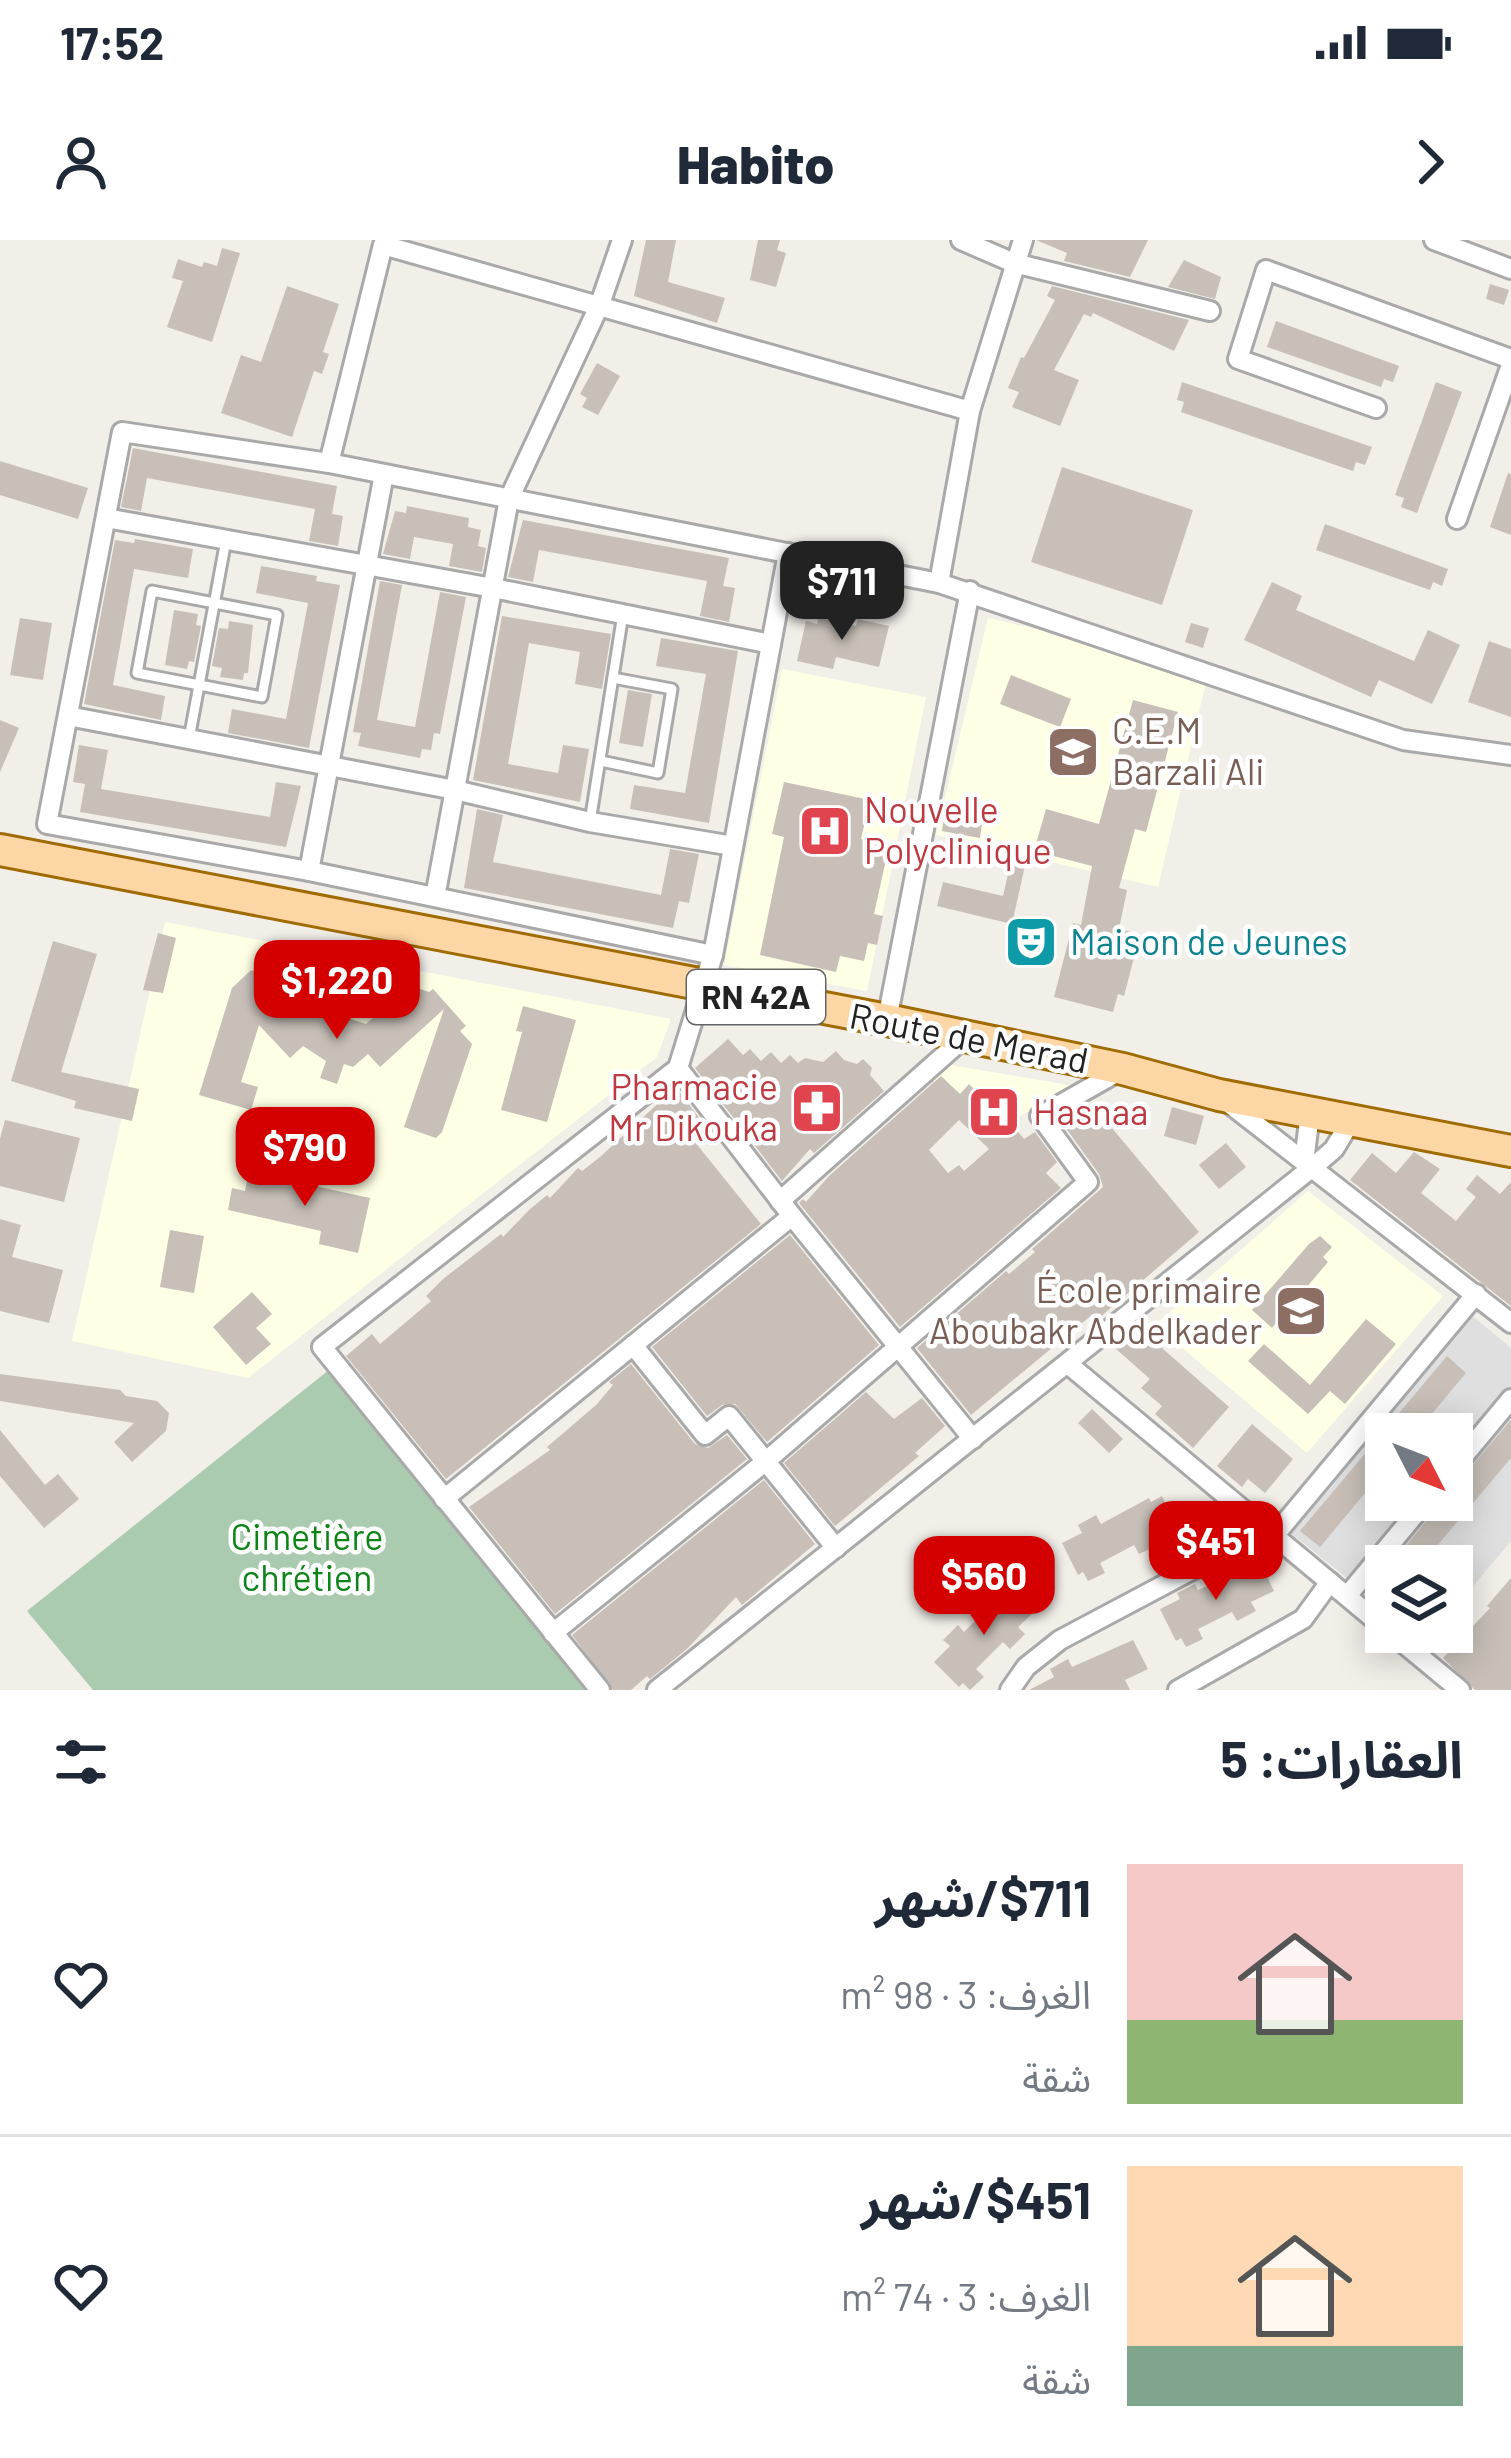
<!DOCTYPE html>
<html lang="ar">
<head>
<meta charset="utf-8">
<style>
	:root { --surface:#fff; --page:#f6f6f7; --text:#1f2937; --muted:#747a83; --line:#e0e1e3; --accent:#d40000 }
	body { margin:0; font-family:Barlow,"Noto Sans Arabic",sans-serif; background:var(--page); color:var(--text); direction:rtl; height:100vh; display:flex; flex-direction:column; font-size:45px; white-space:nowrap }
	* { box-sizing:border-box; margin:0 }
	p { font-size:39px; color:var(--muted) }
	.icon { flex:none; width:66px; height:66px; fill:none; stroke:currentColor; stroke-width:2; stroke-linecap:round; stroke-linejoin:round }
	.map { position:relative; height:1450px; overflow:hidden; direction:ltr }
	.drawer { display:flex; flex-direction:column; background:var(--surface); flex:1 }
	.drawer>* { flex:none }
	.needle { width:78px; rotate:132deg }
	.buttons { position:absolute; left:1365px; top:1173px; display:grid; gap:24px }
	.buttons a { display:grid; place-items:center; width:108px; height:108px; border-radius:0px; background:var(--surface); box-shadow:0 6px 30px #0003; font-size:60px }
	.price { position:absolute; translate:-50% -102px; padding:0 27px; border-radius:24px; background:var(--accent); color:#fff; font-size:39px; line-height:78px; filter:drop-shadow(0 3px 6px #0008) }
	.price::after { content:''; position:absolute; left:50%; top:72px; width:36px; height:27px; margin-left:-18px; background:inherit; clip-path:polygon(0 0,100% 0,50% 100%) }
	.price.active { background:#222; color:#fff }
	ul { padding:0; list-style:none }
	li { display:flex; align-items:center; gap:36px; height:300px; padding:0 48px }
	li+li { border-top:3px solid var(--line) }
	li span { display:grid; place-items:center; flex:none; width:336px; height:240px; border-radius:0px; color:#555 }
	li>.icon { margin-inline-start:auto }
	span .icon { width:144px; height:144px; fill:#fffc; stroke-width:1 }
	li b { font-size:51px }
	h2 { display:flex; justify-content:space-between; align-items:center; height:144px; padding:0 48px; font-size:51px }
	.status { display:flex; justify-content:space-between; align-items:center; height:84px; padding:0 60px; background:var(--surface); direction:ltr }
	.status svg { height:33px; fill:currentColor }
	header { display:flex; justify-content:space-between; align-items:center; height:156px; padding:0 48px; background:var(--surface); font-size:54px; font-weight:800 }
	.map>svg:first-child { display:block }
</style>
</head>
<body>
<div class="status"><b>17:52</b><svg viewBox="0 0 49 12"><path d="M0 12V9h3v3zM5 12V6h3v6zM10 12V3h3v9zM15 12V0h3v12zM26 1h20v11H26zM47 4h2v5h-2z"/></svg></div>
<header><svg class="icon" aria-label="forward" viewBox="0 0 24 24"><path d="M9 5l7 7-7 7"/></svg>Habito<svg class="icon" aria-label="person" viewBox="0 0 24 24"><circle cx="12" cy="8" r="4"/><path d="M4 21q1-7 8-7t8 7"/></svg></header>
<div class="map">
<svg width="1511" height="1450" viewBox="0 0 1511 1450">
	<rect width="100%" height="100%" fill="#f2efe9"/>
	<path fill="#e0dfdf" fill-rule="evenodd" d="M 1464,1069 L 1511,1108 L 1511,1301 L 1452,1371 L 1452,1326 L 1386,1326 L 1386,1369 L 1282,1286 ZM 1386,1194 L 1452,1194 L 1452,1260 L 1386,1260 Z"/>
	<g fill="#ffffe5">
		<path d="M 988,378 L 1209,429 L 1158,647 L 936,595 Z"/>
		<path d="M 782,429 L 926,457 L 867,751 L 724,725 Z"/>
		<path d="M 165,682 L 671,779 L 657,817 L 248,1138 L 72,1101 Z"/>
		<path d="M 945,824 L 1074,846 L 982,897 L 930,836 Z"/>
		<path d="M 1308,951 L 1443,1056 L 1307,1213 L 1155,1085 Z"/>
	</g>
	<path fill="#aacbaf" d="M 329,1130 L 590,1450 L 93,1450 L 27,1371 Z"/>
	<g fill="#c7bfb8" fill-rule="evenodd">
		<path d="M 646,0 L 676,0 L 668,42 L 725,58 L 717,83 L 634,56 Z"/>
		<path d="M 758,0 L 780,0 L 777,10 L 786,13 L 776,47 L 750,40 Z"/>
		<path d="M 1036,0 L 1148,0 L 1130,37 L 1064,21 L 1067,13 Z"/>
		<path d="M 222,8 L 240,13 L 212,102 L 167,87 L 183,41 L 172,38 L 178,19 L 202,27 L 204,22 L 217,26 Z"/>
		<path d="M 1184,20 L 1221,37 L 1215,59 L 1168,47 Z"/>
		<path d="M 1490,44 L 1509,50 L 1504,65 L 1486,59 Z"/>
		<path d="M 287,46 L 339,64 L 323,112 L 329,114 L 322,134 L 314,131 L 292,197 L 221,173 L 241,115 L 261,122 Z"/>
		<path d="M 1052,46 L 1189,80 L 1174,111 L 1093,73 L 1091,77 L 1084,74 L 1054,130 L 1079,140 L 1060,186 L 1012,167 L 1019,152 L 1008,148 L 1021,117 L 1024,118 L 1055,60 L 1047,56 Z"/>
		<path d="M 1276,81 L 1399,126 L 1393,142 L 1384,139 L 1381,147 L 1267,107 Z"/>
		<path d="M 597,123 L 620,136 L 598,175 L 582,167 L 587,158 L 580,154 Z"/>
		<path d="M 1182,142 L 1372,207 L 1365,225 L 1356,222 L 1353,231 L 1181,172 L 1184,162 L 1177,160 Z"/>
		<path d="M 1436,142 L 1462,152 L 1417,273 L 1401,267 L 1404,258 L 1395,255 Z"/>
		<path d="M 133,208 L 337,246 L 332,274 L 343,276 L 338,306 L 309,301 L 315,269 L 147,238 L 141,271 L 121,267 Z"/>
		<path d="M 0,221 L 88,248 L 78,279 L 0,255 Z"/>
		<path d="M 1062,227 L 1193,270 L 1162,365 L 1031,322 Z"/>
		<path d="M 1508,233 L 1511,234 L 1511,295 L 1490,287 Z"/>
		<path d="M 407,266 L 469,278 L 468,287 L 481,290 L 478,306 L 486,308 L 482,332 L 449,326 L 453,304 L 414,297 L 410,319 L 383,314 L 395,271 L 406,273 Z"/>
		<path d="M 523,280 L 729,318 L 723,346 L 735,348 L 729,382 L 700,376 L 707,341 L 539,310 L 533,342 L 508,337 Z"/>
		<path d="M 1325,284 L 1448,329 L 1442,346 L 1433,342 L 1430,350 L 1316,310 Z"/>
		<path d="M 135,299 L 193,309 L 188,338 L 134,329 L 113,445 L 165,456 L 161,480 L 84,464 L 115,300 L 134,303 Z"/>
		<path d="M 261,326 L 317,336 L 316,341 L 340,345 L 309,508 L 228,493 L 232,469 L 286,479 L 308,363 L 256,353 Z"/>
		<path d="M 380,341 L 402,345 L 377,480 L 415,487 L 440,352 L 466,357 L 440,494 L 434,493 L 431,510 L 422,509 L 420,518 L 358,506 L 361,493 L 353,492 Z"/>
		<path d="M 1272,342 L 1302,356 L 1296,370 L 1414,421 L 1428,390 L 1460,405 L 1432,464 L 1379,440 L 1371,457 L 1244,400 Z"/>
		<path d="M 174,370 L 198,374 L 196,385 L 201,386 L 194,422 L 189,421 L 187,429 L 165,425 Z"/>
		<path d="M 502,376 L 611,394 L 602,449 L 575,444 L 580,412 L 529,403 L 508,524 L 558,533 L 563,505 L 589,509 L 580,562 L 473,540 Z"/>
		<path d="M 819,377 L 856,386 L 858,379 L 889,386 L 879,427 L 836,417 L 833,429 L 797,421 L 806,381 L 817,384 Z"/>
		<path d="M 20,378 L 52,383 L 43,440 L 10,435 Z"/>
		<path d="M 229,381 L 253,385 L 248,433 L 244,433 L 243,440 L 220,437 L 222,428 L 212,426 L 219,388 L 228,389 Z"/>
		<path d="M 1191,383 L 1209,388 L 1203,408 L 1185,402 Z"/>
		<path d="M 661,398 L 738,411 L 709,583 L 630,569 L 634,545 L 685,553 L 706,434 L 656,426 Z"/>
		<path d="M 1489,401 L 1511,409 L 1511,477 L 1468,462 Z"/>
		<path d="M 1011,435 L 1071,459 L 1060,487 L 1000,464 Z"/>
		<path d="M 628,450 L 652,454 L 643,507 L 619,503 Z"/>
		<path d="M 1133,460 L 1178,472 L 1146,592 L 1135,589 L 1119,648 L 1127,650 L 1119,689 L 1140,694 L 1124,756 L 1118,754 L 1113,772 L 1054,757 L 1073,683 L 1081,685 L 1092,626 L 1034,611 L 1046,569 L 1099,584 Z"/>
		<path d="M 0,480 L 19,488 L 0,532 Z"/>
		<path d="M 79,505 L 108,510 L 101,549 L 270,577 L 276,542 L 301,546 L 286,607 L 80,572 L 85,544 L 73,542 Z"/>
		<path d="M 784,542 L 870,560 L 861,599 L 889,606 L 874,674 L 883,676 L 877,705 L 868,703 L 864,721 L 840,716 L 836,732 L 760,715 L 784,597 L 772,594 Z"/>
		<path d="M 946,563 L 984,569 L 980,598 L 942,591 Z"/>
		<path d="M 477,569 L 503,575 L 493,622 L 661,655 L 670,609 L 699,614 L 689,663 L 679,661 L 673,688 L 464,648 Z"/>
		<path d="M 1012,617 L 1026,621 L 1012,684 L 937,666 L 943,642 L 1003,656 Z"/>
		<path d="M 158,693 L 176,698 L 163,753 L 143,750 Z"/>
		<path d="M 53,701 L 97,714 L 61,832 L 139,849 L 132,881 L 74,868 L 76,861 L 11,841 Z"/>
		<path d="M 283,727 L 316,778 L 326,771 L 366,784 L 408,745 L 429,752 L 433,749 L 466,786 L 460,791 L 472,804 L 442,892 L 436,898 L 404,887 L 444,769 L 380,827 L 368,814 L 353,827 L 344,824 L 337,844 L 320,838 L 326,821 L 303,806 L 290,818 L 259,785 L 241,842 L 258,847 L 251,870 L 199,855 L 232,748 L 250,731 Z"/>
		<path d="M 523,766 L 576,780 L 547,882 L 501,870 L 522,792 L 516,791 Z"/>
		<path d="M 728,799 L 743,815 L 750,809 L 761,821 L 771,812 L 781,823 L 790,815 L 798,823 L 805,818 L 823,822 L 836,811 L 844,820 L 857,824 L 863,819 L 872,828 L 870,835 L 884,851 L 814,913 L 810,909 L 782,941 L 695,828 Z"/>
		<path d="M 941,836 L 960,854 L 969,844 L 982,857 L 993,846 L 1013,866 L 1004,875 L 1024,899 L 1035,892 L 1057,922 L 1046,933 L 1061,948 L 900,1087 L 799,963 L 803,959 L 806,962 L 829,936 ZM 959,880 L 989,909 L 964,931 L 959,925 L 948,933 L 929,910 Z"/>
		<path d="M 676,847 L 709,891 L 687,872 L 678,881 L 761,984 L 446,1239 L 346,1116 L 372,1094 L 380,1104 L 431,1061 L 426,1056 L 443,1039 L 501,994 L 503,997 L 529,970 L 547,955 L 550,958 L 578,928 L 582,931 L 600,917 Z"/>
		<path d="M 1091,863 L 1199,992 L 1098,1079 L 1093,1074 L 971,1175 L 917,1108 L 1006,1031 L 1009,1034 L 1035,1012 L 1032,1009 L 1103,947 L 1099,934 L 1060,880 Z"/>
		<path d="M 1172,867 L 1204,876 L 1196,905 L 1164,896 Z"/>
		<path d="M 5,880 L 80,898 L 64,962 L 0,946 L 0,899 Z"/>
		<path d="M 1226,903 L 1246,927 L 1219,949 L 1199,925 Z"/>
		<path d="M 1414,912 L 1440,929 L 1421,953 L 1456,981 L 1476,957 L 1466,949 L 1477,935 L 1500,954 L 1511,942 L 1511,1066 L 1350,940 L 1372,913 L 1396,933 Z"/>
		<path d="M 249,932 L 370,958 L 358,1013 L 319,1004 L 321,991 L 228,970 L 232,948 L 245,951 Z"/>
		<path d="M 0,979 L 21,985 L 12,1017 L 63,1030 L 49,1083 L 0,1071 Z"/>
		<path d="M 170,990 L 204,996 L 194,1053 L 160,1047 Z"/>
		<path d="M 790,995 L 879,1105 L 767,1202 L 735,1164 L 722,1165 L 707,1176 L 652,1107 Z"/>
		<path d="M 1320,996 L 1332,1007 L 1323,1017 L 1328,1022 L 1272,1088 L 1252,1070 L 1309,1004 Z"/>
		<path d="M 252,1052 L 272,1074 L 256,1088 L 271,1104 L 246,1125 L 213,1087 Z"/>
		<path d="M 1144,1079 L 1168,1100 L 1162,1108 L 1229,1167 L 1193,1208 L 1155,1174 L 1162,1166 L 1141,1148 L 1150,1139 L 1115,1108 Z"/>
		<path d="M 1366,1079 L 1396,1104 L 1345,1164 L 1330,1151 L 1308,1174 L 1248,1121 L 1264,1104 L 1310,1145 Z"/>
		<path d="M 1447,1116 L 1466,1133 L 1415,1194 L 1386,1194 L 1386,1228 L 1320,1307 L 1300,1291 Z"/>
		<path d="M 631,1124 L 695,1204 L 708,1208 L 727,1195 L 747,1219 L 555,1374 L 469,1267 L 550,1210 L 547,1207 L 596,1165 L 613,1145 L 609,1142 Z"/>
		<path d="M 0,1134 L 120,1150 L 126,1156 L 157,1161 L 169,1173 L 166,1191 L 132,1222 L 114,1202 L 134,1183 L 0,1161 Z"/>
		<path d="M 866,1152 L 894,1179 L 922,1158 L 945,1186 L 915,1213 L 919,1216 L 835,1286 L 784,1223 Z"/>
		<path d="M 1092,1169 L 1123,1199 L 1109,1213 L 1078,1183 Z"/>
		<path d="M 1511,1180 L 1511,1218 L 1420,1326 L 1390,1326 L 1443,1260 L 1452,1260 L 1452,1249 Z"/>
		<path d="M 1252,1184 L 1293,1219 L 1265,1253 L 1248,1239 L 1242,1247 L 1217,1226 Z"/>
		<path d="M 0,1190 L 45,1245 L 58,1234 L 79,1259 L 44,1288 L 0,1236 Z"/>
		<path d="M 764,1240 L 815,1304 L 742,1365 L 736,1357 L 688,1408 L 650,1439 L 647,1436 L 631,1450 L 613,1450 L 572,1395 Z"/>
		<path d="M 1162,1256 L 1176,1285 L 1154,1296 L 1158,1305 L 1139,1314 L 1134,1305 L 1100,1323 L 1105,1333 L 1088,1341 L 1083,1332 L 1078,1335 L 1062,1303 L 1082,1293 L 1078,1285 L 1096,1275 L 1101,1284 L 1149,1258 L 1151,1262 Z"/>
		<path d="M 1260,1322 L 1274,1351 L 1251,1362 L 1256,1371 L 1237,1381 L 1232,1372 L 1198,1389 L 1203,1399 L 1186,1407 L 1181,1398 L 1176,1401 L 1160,1369 L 1180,1359 L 1177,1353 L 1195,1344 L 1198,1350 Z"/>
		<path d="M 1511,1338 L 1511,1450 L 1475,1450 L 1443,1418 L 1490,1368 L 1487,1366 Z"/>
		<path d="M 1014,1347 L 1037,1369 L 1018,1387 L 1025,1394 L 1010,1409 L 1003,1402 L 976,1429 L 984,1437 L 970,1450 L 963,1443 L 959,1447 L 934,1422 L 950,1406 L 943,1400 L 958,1385 L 964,1392 L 1003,1352 L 1006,1355 Z"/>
		<path d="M 1133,1400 L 1148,1429 L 1125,1440 L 1130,1450 L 1029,1450 L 1054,1437 L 1050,1429 L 1068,1419 L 1072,1427 Z"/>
	</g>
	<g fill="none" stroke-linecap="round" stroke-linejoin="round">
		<g stroke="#a9a9a9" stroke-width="15">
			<g id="service">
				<path d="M 152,351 L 277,375 L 262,457 L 137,433 Z"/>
				<path d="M 189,499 L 226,300"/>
				<path d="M 601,521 L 658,533 L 672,449 L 613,438"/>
				<path d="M 590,582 L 623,374"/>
			</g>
		</g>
		<g stroke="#a9a9a9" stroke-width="24">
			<g id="minor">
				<path d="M 961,0 L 1014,23 L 1210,71"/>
				<path d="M 1434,0 L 1511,29"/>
				<path d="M 1376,168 L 1238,119 L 1266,30 L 1511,119"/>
				<path d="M 329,223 L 383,5 L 970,171"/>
				<path d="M 106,278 L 493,348 L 771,404"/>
				<path d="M 1457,279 L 1511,125"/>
				<path d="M 939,343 L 970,171 L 1023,0"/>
				<path d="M 68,476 L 455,550 L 590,582 L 733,606"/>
				<path d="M 309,631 L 384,234"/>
				<path d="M 435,657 L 509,259 L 600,64 L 622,0"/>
				<path d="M 713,715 L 309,631 L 47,584 L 122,192 L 329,223 L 939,343 L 1403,500 L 1511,515"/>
				<path d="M 887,780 L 970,351"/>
				<path d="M 678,828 L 792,976 L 973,1199"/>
				<path d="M 1226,861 L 1511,1083"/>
				<path d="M 1309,927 L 1305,914 L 1310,873"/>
				<path d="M 780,961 L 966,796"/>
				<path d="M 633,1105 L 705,1195 L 729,1176 L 836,1308"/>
				<path d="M 1068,1124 L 1386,1389"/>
				<path d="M 1452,1230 L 1511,1159"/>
				<path d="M 444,1259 L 792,976"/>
				<path d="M 1274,1296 L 1476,1054"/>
				<path d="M 1347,1356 L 1427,1260"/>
				<path d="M 1390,1392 L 1460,1450"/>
				<path d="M 553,1393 L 765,1222 L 1088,942 L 1040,876 L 1123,829"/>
				<path d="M 600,1450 L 322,1107 L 678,828 L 713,715 L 788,313"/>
				<path d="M 657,1450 L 1319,922 L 1334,909 L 1351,881"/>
				<path d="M 1010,1450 L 1026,1427 L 1060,1400 L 1267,1290"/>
				<path d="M 1178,1450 L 1303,1379 L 1330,1342"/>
			</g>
		</g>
		<g stroke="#a06b00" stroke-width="36">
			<path id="primary" d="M 0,610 L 887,780 L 1123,829 L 1219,855 L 1511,911"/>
		</g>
		<use href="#service" stroke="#fff" stroke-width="9"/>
		<use href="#minor" stroke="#fff" stroke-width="18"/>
		<use href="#primary" stroke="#fcd6a4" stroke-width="30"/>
	</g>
	<defs>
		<g id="school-square" transform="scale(2.7)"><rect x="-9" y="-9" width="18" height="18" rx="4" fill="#8d6e63" stroke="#fff"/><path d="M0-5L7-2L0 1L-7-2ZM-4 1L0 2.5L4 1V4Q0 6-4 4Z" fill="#fff"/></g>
		<g id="hospital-square" transform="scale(2.7)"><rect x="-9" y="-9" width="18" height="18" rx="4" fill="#e0444e" stroke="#fff"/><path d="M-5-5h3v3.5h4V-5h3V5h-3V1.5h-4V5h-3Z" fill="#fff"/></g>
		<g id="theatre-square" transform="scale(2.7)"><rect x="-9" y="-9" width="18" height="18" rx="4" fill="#0f9aa8" stroke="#fff"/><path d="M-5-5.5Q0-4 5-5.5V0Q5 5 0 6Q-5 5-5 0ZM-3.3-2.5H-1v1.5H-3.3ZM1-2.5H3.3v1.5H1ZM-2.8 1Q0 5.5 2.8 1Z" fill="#fff"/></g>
		<g id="pharmacy-square" transform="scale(2.7)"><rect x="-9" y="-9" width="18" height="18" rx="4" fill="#e0444e" stroke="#fff"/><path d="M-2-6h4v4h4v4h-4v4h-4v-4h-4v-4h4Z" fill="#fff"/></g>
	</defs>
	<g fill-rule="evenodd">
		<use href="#school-square" x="1073" y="512"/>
		<use href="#hospital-square" x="825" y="591"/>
		<use href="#theatre-square" x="1031" y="702"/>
		<use href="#pharmacy-square" x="817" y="868"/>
		<use href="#hospital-square" x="994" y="872"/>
		<use href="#school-square" x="1301" y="1071"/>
	</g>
	<g text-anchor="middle" stroke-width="9" stroke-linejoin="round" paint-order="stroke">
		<rect fill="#fff" stroke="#646464" stroke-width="3" x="687" y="730" width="138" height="54" rx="9"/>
		<g font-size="33" font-weight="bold" fill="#222">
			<text x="756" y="769">RN 42A</text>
		</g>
		<g font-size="36" fill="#785e54" stroke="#fff" text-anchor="start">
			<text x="1112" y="504">C.E.M<tspan x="1112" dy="41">Barzali Ali</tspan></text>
			<text x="1262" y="1063" text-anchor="end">École primaire<tspan x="1262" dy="41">Aboubakr Abdelkader</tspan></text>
		</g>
		<g font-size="36" fill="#be3a42" stroke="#fff" text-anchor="start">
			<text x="864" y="583">Nouvelle<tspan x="864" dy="41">Polyclinique</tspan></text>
			<text x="778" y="860" text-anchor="end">Pharmacie<tspan x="778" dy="41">Mr Dikouka</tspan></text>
			<text x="1033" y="885">Hasnaa</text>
		</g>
		<g font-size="36" fill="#0d838f" stroke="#fff" text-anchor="start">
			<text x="1070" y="715">Maison de Jeunes</text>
		</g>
		<g font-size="36" fill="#222" stroke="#fff">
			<text transform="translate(969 798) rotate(11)" y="13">Route de Merad</text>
		</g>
		<g font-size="36" fill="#0c8416" stroke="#fff">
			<text x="307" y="1310">Cimetière<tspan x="307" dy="41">chrétien</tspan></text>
		</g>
	</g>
</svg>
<div class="buttons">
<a><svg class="needle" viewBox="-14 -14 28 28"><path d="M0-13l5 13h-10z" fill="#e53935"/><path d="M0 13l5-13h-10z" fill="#747a83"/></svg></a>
<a><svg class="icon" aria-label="layers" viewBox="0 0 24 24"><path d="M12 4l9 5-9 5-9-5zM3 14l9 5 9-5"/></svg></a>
</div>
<b class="price active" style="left:842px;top:403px">$711</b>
<b class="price" style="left:337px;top:802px">$1,220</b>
<b class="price" style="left:305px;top:969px">$790</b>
<b class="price" style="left:1216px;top:1363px">$451</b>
<b class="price" style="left:984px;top:1398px">$560</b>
</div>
<section class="drawer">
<h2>العقارات: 5<svg class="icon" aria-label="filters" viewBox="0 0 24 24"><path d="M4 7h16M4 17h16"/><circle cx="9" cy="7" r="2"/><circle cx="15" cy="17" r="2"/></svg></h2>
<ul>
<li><span style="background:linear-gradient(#f6c9c9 65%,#8fb573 0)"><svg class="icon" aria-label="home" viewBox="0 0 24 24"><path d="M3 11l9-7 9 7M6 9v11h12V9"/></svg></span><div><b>$711/شهر</b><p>الغرف: 3 · 98 m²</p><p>شقة</p></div><svg class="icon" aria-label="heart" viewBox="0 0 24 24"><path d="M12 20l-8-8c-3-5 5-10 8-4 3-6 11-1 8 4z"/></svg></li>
<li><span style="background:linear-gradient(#ffd9b3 75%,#7fa58c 0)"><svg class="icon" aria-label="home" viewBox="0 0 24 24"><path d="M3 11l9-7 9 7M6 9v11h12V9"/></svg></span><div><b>$451/شهر</b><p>الغرف: 3 · 74 m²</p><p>شقة</p></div><svg class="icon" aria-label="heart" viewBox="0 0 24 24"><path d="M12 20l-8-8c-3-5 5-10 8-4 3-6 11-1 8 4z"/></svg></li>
</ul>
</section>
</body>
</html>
